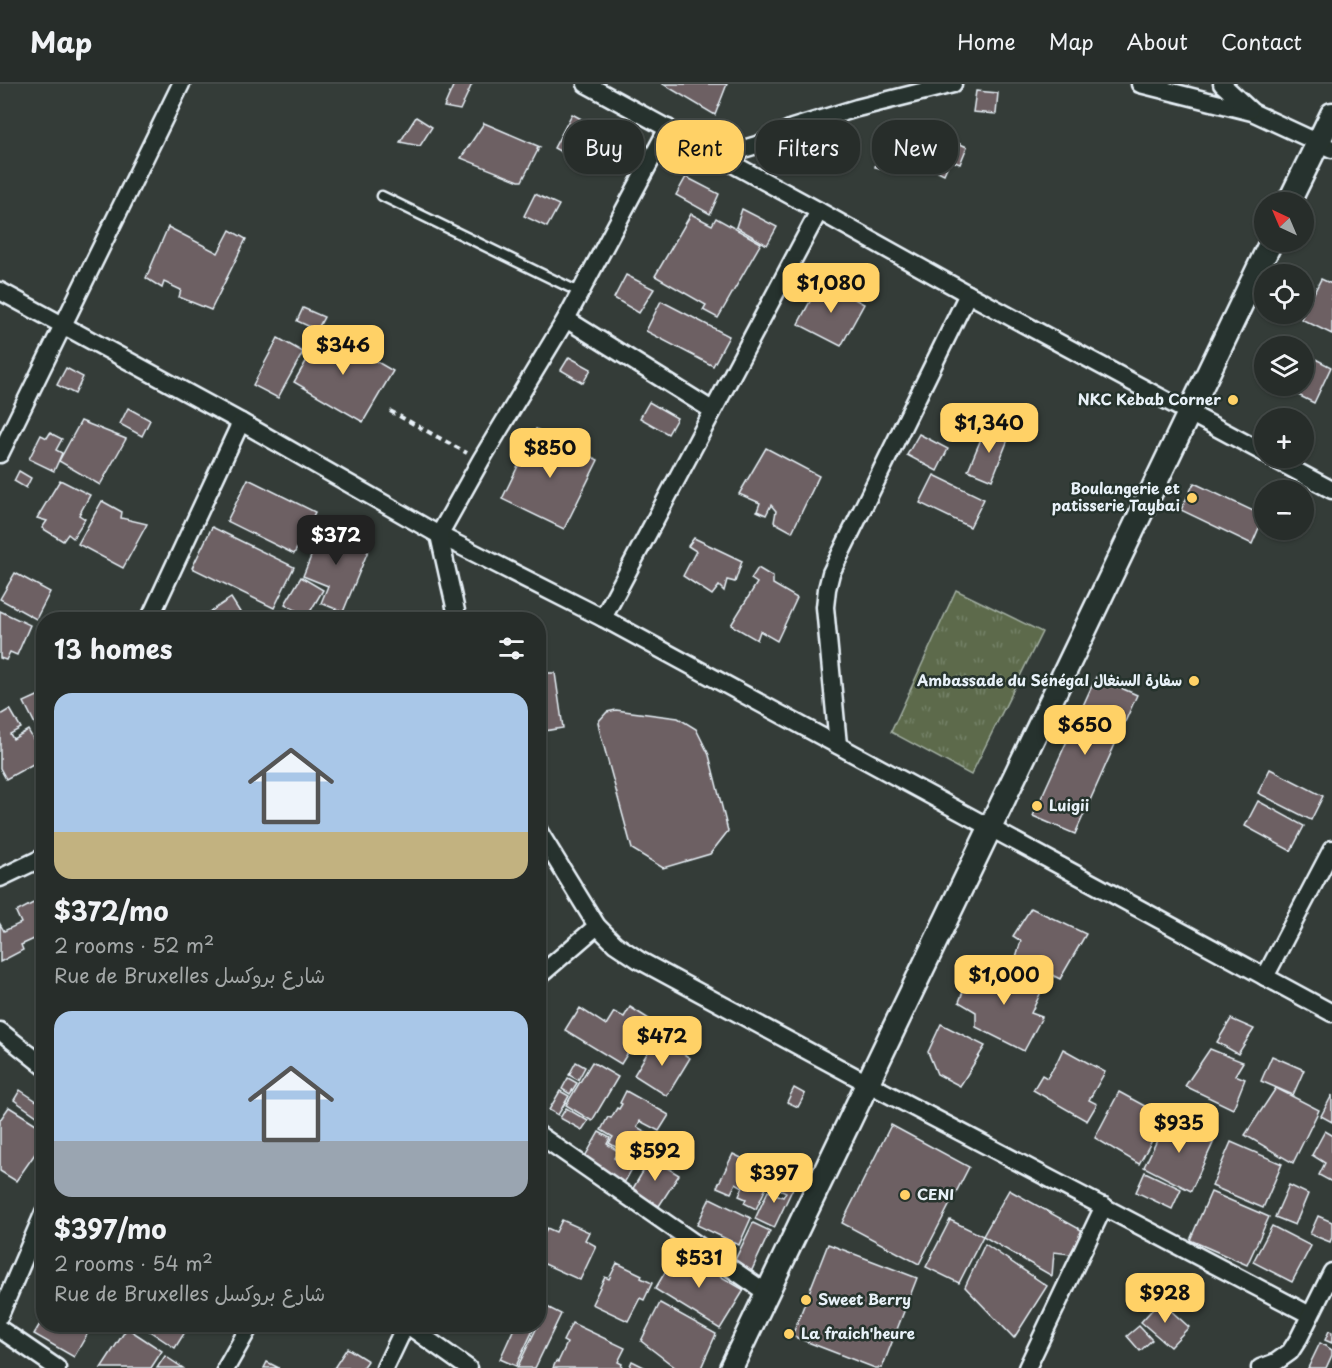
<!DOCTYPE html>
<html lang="en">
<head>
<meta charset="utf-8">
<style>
	:root { --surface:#272d2a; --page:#2f3532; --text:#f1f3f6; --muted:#a4a8a8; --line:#434947; --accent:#ffd166 }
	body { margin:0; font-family:"Playpen Sans","Playpen Sans Arabic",sans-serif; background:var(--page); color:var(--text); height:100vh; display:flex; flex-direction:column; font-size:22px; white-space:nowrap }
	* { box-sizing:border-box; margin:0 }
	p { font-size:20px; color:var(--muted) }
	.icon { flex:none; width:33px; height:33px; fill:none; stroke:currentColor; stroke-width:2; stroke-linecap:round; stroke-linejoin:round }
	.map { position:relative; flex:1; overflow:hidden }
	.details { position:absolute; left:36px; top:528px; width:510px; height:720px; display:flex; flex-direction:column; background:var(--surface); border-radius:24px; box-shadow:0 2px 4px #0004,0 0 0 2px var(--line) }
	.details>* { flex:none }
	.top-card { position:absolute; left:564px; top:36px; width:570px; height:54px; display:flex; gap:12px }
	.needle { width:39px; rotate:316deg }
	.fabs { position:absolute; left:1254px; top:108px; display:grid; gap:12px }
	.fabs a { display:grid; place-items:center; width:60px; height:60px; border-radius:50%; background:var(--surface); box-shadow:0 2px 4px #0004,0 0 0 2px var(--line); font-size:30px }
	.price { position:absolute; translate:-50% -51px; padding:0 14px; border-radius:12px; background:var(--accent); color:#111; font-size:20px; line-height:39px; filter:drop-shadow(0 2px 3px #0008) }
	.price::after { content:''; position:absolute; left:50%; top:36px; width:18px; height:14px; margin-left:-9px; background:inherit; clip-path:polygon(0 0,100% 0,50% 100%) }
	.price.current { background:#222; color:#fff }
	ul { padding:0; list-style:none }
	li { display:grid; align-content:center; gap:12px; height:318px; padding:0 18px }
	li span { display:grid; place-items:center; height:186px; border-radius:18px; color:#555 }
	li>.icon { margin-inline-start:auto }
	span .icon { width:108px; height:108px; fill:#fffc; stroke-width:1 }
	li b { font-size:26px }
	h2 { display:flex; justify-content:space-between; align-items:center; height:72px; padding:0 18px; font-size:26px }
	.tag { padding:0 21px; border-radius:24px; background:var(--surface); box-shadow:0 2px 4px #0004,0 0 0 2px var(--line); font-size:21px; line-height:54px }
	.tag.current { background:var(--accent); color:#111 }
	header { display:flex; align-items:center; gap:36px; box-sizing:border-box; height:84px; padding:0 30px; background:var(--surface); border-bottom:2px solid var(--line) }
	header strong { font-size:28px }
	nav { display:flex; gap:33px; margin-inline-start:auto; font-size:21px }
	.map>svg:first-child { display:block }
</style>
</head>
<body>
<header>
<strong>Map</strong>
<nav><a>Home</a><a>Map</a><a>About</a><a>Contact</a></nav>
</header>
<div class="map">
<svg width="1332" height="1284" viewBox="0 0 1332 1284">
	<defs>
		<pattern id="grass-tufts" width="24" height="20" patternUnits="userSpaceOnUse" patternTransform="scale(1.5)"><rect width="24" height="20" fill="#5d6b4c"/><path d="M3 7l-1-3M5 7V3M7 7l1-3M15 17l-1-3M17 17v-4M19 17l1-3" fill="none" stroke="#748167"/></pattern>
	</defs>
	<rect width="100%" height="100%" fill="#343c38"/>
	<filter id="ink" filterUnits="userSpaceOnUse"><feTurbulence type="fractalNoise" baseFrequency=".0167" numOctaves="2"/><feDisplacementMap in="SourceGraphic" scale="12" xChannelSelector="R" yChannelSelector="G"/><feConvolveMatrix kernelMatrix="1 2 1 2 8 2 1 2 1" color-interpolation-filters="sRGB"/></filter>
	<g filter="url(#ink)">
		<path fill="url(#grass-tufts)" stroke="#a2aea2" stroke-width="1.5" d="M 956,506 L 1042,548 L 971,691 L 891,648 Z"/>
		<g fill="#6d6163" stroke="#e8f1f8" stroke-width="1.5">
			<path d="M 454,0 L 472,0 L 460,26 L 444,23 Z"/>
			<path d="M 663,0 L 727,0 L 715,31 Z"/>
			<path d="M 976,7 L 998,9 L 996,30 L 973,28 Z"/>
			<path d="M 572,30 L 602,46 L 583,80 L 554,64 Z"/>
			<path d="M 416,33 L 432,43 L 420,62 L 400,58 Z"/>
			<path d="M 484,39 L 540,63 L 537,65 L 538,66 L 522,97 L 519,97 L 461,74 Z"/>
			<path d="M 930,47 L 967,63 L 960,80 L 950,76 L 944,90 L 917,77 Z"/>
			<path d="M 881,56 L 905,62 L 898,88 L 875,83 Z"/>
			<path d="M 686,93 L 719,110 L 710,130 L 676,111 Z"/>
			<path d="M 535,110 L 559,121 L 547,143 L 524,132 Z"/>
			<path d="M 742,125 L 777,143 L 767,161 L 736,143 Z"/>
			<path d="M 691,130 L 712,141 L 716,134 L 761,159 L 718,234 L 703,226 L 706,221 L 655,192 Z"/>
			<path d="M 168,143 L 218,169 L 230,146 L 246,155 L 211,226 L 179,213 L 181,206 L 164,198 L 162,204 L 146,194 Z"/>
			<path d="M 626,191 L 654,205 L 639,229 L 614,214 Z"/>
			<path d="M 1321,195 L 1332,200 L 1332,250 L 1301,235 Z"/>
			<path d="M 821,197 L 864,220 L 841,262 L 798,240 Z"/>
			<path d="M 661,217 L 729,252 L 713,282 L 646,247 Z"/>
			<path d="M 303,224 L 324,233 L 317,246 L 297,237 Z"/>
			<path d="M 324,247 L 393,287 L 363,338 L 294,298 Z"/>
			<path d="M 278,254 L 303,268 L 278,314 L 253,301 Z"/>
			<path d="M 1304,269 L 1331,283 L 1314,319 L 1284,304 L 1286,302 L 1304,302 Z"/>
			<path d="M 569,273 L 591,285 L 583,299 L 561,286 Z"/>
			<path d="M 66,284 L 83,293 L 75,310 L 57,301 Z"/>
			<path d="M 649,318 L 677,334 L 668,350 L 640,334 Z"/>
			<path d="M 128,324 L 150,336 L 142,352 L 120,340 Z"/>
			<path d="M 81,337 L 126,355 L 100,401 L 59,377 Z"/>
			<path d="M 986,343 L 1009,353 L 992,396 L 968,386 Z"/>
			<path d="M 536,345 L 598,376 L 564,445 L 502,415 Z"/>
			<path d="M 50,349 L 62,355 L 56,366 L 62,369 L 54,387 L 29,375 L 41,351 L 47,354 Z"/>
			<path d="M 919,350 L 948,365 L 937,387 L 907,371 Z"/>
			<path d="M 766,364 L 819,392 L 792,448 L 774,438 L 776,427 L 771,421 L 766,431 L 757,427 L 760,419 L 739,410 Z"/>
			<path d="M 19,387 L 31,394 L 26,404 L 14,397 Z"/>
			<path d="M 934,391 L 984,415 L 970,443 L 920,419 Z"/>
			<path d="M 248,395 L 315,428 L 294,470 L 227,437 Z"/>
			<path d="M 60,396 L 90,411 L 79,431 L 85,435 L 73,454 L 68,450 L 63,457 L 42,444 L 47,437 L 37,434 Z"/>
			<path d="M 1194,399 L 1264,432 L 1252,460 L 1181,426 Z"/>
			<path d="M 102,417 L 122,428 L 121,434 L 147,440 L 123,484 L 78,460 Z"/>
			<path d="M 212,443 L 294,483 L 274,524 L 192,484 Z"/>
			<path d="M 323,443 L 370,462 L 343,528 L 321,519 L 328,502 L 303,492 Z"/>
			<path d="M 694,454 L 742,477 L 735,498 L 727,496 L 724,507 L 719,502 L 712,511 L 683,492 L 696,467 L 688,462 Z"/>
			<path d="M 758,484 L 773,493 L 773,500 L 797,514 L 777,557 L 760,547 L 757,556 L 731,541 L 757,499 L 751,495 Z"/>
			<path d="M 15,489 L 50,508 L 36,535 L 0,515 Z"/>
			<path d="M 301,493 L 323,506 L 307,533 L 285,520 Z"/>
			<path d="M 231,514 L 245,536 L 198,536 Z"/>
			<path d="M 0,527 L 30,541 L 17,571 L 10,568 L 6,576 L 0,574 Z"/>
			<path d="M 538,589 L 555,589 L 563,644 L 538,648 Z"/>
			<path d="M 1096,593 L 1137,611 L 1075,750 L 1033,732 Z"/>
			<path d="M 44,609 L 44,658 L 24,618 Z"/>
			<path d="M 10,625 L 21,644 L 10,650 L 13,655 L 28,646 L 44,674 L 6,695 L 0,684 L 0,631 Z"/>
			<path d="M 616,626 L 678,634 L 696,645 L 709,671 L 728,747 L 710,770 L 663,784 L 632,765 L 600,648 L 598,638 L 607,628 Z"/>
			<path d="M 1270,685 L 1323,712 L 1311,736 L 1258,709 Z"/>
			<path d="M 1258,717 L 1304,742 L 1291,767 L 1245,742 Z"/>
			<path d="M 41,815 L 44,818 L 44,857 L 37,860 L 34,855 L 21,861 L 23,866 L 0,878 L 0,840 L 4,847 L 21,839 L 16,828 Z"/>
			<path d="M 1031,824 L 1086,850 L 1060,895 L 1016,873 L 1021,857 L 1013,852 Z"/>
			<path d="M 1010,882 L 1032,894 L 1029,901 L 1041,908 L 1031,929 L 1042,933 L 1024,967 L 976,943 L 976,928 L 959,918 L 964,905 L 979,885 L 992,895 Z"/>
			<path d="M 630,923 L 649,935 L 621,980 L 565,946 L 573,933 L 574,934 L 580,924 L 606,941 L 614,928 L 624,933 Z"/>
			<path d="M 1231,935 L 1254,945 L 1238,970 L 1217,958 Z"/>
			<path d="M 941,940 L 985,962 L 960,1002 L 937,990 L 928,968 Z"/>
			<path d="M 657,953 L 690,974 L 667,1012 L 634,991 Z"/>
			<path d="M 1063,965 L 1105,988 L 1089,1016 L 1097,1020 L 1087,1037 L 1033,1006 L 1042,991 L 1047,994 L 1056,980 Z"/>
			<path d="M 1210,965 L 1243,978 L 1235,991 L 1245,995 L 1233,1025 L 1185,1002 Z"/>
			<path d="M 1272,972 L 1304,986 L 1293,1011 L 1261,997 Z"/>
			<path d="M 576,978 L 585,983 L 578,996 L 569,991 Z"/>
			<path d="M 592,978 L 618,993 L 592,1037 L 566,1021 Z"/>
			<path d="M 568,994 L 577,999 L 570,1010 L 562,1005 Z"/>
			<path d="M 794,1004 L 805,1010 L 798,1023 L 787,1018 Z"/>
			<path d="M 1276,1004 L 1319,1026 L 1293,1079 L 1245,1051 Z"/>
			<path d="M 20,1006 L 44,1022 L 44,1037 L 14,1016 Z"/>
			<path d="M 560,1007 L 569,1012 L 558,1031 L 549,1026 Z"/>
			<path d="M 626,1007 L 669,1031 L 659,1047 L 640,1037 L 637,1043 L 656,1054 L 652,1061 L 648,1059 L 644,1066 L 641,1064 L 632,1081 L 617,1073 L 621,1066 L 609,1059 L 613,1053 L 601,1046 L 608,1033 L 611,1034 L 617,1024 L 619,1025 L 622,1020 L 620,1019 Z"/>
			<path d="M 1119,1008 L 1165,1033 L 1139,1080 L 1095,1054 Z"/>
			<path d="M 1332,1011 L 1332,1038 L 1321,1032 Z"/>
			<path d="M 9,1023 L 44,1045 L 44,1057 L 16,1097 L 0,1087 L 0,1036 Z"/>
			<path d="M 566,1024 L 588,1037 L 582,1046 L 560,1034 Z"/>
			<path d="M 1169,1032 L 1214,1057 L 1191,1107 L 1144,1083 Z"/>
			<path d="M 891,1041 L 969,1083 L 919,1180 L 842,1139 Z"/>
			<path d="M 1325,1047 L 1332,1051 L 1332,1098 L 1319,1091 L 1325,1079 L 1312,1071 Z"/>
			<path d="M 599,1048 L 610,1054 L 607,1060 L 618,1067 L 614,1074 L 632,1085 L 624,1099 L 583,1076 Z"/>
			<path d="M 1231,1058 L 1282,1080 L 1263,1124 L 1212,1102 Z"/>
			<path d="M 733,1070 L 773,1089 L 756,1125 L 744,1119 L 746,1115 L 739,1112 L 743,1103 L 736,1099 L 731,1109 L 717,1103 Z"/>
			<path d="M 651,1074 L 679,1091 L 659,1122 L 632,1106 Z"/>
			<path d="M 1145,1088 L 1181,1105 L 1172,1125 L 1136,1108 Z"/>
			<path d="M 775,1094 L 794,1102 L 774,1144 L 755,1135 L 768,1107 L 783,1113 L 786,1108 L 771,1101 Z"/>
			<path d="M 1289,1101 L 1308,1110 L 1295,1141 L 1275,1133 Z"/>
			<path d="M 1009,1106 L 1083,1147 L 1070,1170 L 1054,1168 L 1052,1192 L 983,1152 Z"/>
			<path d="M 1211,1108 L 1269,1133 L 1247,1181 L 1190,1156 Z"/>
			<path d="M 710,1114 L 751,1134 L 739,1161 L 697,1141 Z"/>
			<path d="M 1318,1132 L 1332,1138 L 1332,1153 L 1330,1158 L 1310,1150 Z"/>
			<path d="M 562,1136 L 589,1148 L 585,1156 L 596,1162 L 580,1196 L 538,1177 L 538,1162 L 547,1144 L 556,1148 Z"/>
			<path d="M 950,1136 L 983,1152 L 959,1199 L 926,1183 Z"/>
			<path d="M 753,1139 L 770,1147 L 751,1188 L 733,1180 Z"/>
			<path d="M 1272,1142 L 1311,1162 L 1292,1198 L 1253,1178 Z"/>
			<path d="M 828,1160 L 917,1194 L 882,1284 L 875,1284 L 792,1252 Z"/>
			<path d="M 985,1160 L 1047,1202 L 1014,1254 L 965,1203 Z"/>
			<path d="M 674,1165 L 744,1206 L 720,1245 L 655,1205 L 670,1180 L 666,1178 Z"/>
			<path d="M 617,1179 L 642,1191 L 641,1194 L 652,1199 L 644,1216 L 640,1214 L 628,1237 L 592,1220 L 605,1193 L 609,1195 Z"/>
			<path d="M 1160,1217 L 1189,1243 L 1170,1263 L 1141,1238 Z"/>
			<path d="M 660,1219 L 716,1250 L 701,1284 L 676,1284 L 641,1257 Z"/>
			<path d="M 547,1223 L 561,1230 L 535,1284 L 517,1284 Z"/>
			<path d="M 44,1233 L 44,1240 L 93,1240 L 74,1273 L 34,1250 Z"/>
			<path d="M 572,1239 L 625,1264 L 618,1278 L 622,1280 L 621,1284 L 553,1284 L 556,1277 L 558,1278 L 567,1259 L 563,1257 Z"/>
			<path d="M 139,1240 L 190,1240 L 175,1264 Z"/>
			<path d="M 516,1240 L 536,1240 L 516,1282 L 500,1275 Z"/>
			<path d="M 1139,1242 L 1152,1256 L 1140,1267 L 1127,1252 Z"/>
			<path d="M 127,1244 L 162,1267 L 151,1284 L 101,1284 Z"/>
			<path d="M 1329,1247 L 1332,1248 L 1332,1259 L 1325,1256 Z"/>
			<path d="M 1320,1259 L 1332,1266 L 1332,1271 L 1326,1284 L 1308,1284 Z"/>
			<path d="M 347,1264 L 368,1277 L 363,1284 L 334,1284 Z"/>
			<path d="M 165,1272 L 183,1284 L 157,1284 Z"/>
			<path d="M 632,1277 L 646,1284 L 629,1284 Z"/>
			<path d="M 267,1278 L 279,1284 L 264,1284 Z"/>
		</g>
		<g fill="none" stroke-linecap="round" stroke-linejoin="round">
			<g stroke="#e8f1f8" stroke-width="13">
				<path id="service" d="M 382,112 L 579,208"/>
			</g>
			<g stroke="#e8f1f8" stroke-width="21">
				<g id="minor">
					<path d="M 586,0 L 819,127 L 968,210 L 1264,369"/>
					<path d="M 1140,0 L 1252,28 L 1332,65"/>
					<path d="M 1222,0 L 1250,26"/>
					<path d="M 720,72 L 760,60 L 792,44 L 857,24 L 953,0"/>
					<path d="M 0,207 L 241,338 L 439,451 L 603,534 L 1332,929"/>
					<path d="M 566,235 L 712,326"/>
					<path d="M 0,370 L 181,0"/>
					<path d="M 1272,374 L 1332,406"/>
					<path d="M 603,534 L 819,127"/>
					<path d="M 149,536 L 241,338"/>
					<path d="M 458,536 L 439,451 L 481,376 L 566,235 L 668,44"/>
					<path d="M 838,661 L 825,523 L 827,505 L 831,489 L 968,210"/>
					<path d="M 538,746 L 597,842 L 615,860 L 639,876 L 869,1000 L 1310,1231"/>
					<path d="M 0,794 L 44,773"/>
					<path d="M 538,893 L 597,842"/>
					<path d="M 1265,893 L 1332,765"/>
					<path d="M 0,947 L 44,982"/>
					<path d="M 538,1050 L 768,1210"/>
					<path d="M 0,1231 L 44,1128"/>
					<path d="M 406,1240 L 468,1284"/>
					<path d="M 0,1245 L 57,1284"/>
					<path d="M 226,1284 L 251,1240"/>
					<path d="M 385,1284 L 406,1240"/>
					<path d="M 1027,1284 L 1104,1122"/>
					<path d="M 1260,1284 L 1276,1278 L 1290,1268 L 1299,1254 L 1332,1188"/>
				</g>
			</g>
			<g stroke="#e8f1f8" stroke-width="27">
				<g id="secondary">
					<path d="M 1289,118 L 1332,30"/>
					<path d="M 731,1284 L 1271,158"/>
				</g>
			</g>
			<path stroke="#e8f1f8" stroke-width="4" stroke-dasharray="6 4.5" stroke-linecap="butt" d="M 390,327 L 467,369"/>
			<use href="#service" stroke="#26332d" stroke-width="8"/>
			<use href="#minor" stroke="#26332d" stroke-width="16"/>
			<use href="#secondary" stroke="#26332d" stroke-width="22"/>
		</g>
	</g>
	<g fill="#ffd166" stroke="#26332d" stroke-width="2">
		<circle cx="1233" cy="316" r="6"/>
		<circle cx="1192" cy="414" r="6"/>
		<circle cx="1194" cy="597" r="6"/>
		<circle cx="1037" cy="722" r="6"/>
		<circle cx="905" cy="1111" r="6"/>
		<circle cx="806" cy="1216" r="6"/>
		<circle cx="789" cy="1250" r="6"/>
	</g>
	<g text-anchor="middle" stroke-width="5" stroke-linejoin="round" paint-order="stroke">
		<g font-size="15" font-weight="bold" fill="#e8f1f8" stroke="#26332d" text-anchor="start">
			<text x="1221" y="321" text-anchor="end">NKC Kebab Corner</text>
			<text x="1180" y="410" text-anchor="end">Boulangerie et<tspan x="1180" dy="17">patisserie Taybai</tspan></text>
			<text x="1182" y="602" text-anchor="end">Ambassade du Sénégal سفارة السنغال</text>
			<text x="1049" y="727">Luigii</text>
			<text x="917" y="1116">CENI</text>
			<text x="818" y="1221">Sweet Berry</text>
			<text x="801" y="1255">La fraich'heure</text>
		</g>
	</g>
</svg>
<div class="fabs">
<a><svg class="needle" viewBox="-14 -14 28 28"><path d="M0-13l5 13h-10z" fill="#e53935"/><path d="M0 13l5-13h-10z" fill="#a4a8a8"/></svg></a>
<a><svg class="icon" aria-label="locate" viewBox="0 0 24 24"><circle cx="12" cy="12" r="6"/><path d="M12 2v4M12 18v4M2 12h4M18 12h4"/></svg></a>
<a><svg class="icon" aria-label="layers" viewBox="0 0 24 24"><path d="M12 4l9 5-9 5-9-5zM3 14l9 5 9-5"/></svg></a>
<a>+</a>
<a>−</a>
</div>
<b class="price" style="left:831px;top:230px">$1,080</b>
<b class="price" style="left:343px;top:292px">$346</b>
<b class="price" style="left:989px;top:370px">$1,340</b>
<b class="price" style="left:550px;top:395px">$850</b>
<b class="price current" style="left:336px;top:482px">$372</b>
<b class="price" style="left:1085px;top:672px">$650</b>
<b class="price" style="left:1004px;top:922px">$1,000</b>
<b class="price" style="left:662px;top:983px">$472</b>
<b class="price" style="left:1179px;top:1070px">$935</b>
<b class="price" style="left:655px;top:1098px">$592</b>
<b class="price" style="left:774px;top:1120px">$397</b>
<b class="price" style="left:699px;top:1205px">$531</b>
<b class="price" style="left:1165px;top:1240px">$928</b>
<div class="top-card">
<a class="tag">Buy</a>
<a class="tag current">Rent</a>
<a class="tag">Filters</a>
<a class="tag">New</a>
</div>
<section class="details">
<h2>13 homes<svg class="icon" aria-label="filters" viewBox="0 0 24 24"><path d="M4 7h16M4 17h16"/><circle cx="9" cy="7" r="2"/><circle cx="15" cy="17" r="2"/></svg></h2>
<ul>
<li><span style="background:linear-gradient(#a9c7e8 75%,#c2b280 0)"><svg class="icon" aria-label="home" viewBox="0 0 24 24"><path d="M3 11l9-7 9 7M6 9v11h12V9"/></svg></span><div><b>$372/mo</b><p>2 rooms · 52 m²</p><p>Rue de Bruxelles شارع بروكسل</p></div></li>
<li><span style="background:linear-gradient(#a9c7e8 70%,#9aa5b1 0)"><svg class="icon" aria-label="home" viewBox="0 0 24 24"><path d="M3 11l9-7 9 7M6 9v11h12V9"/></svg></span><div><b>$397/mo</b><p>2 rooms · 54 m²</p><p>Rue de Bruxelles شارع بروكسل</p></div></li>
</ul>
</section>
</div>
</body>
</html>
